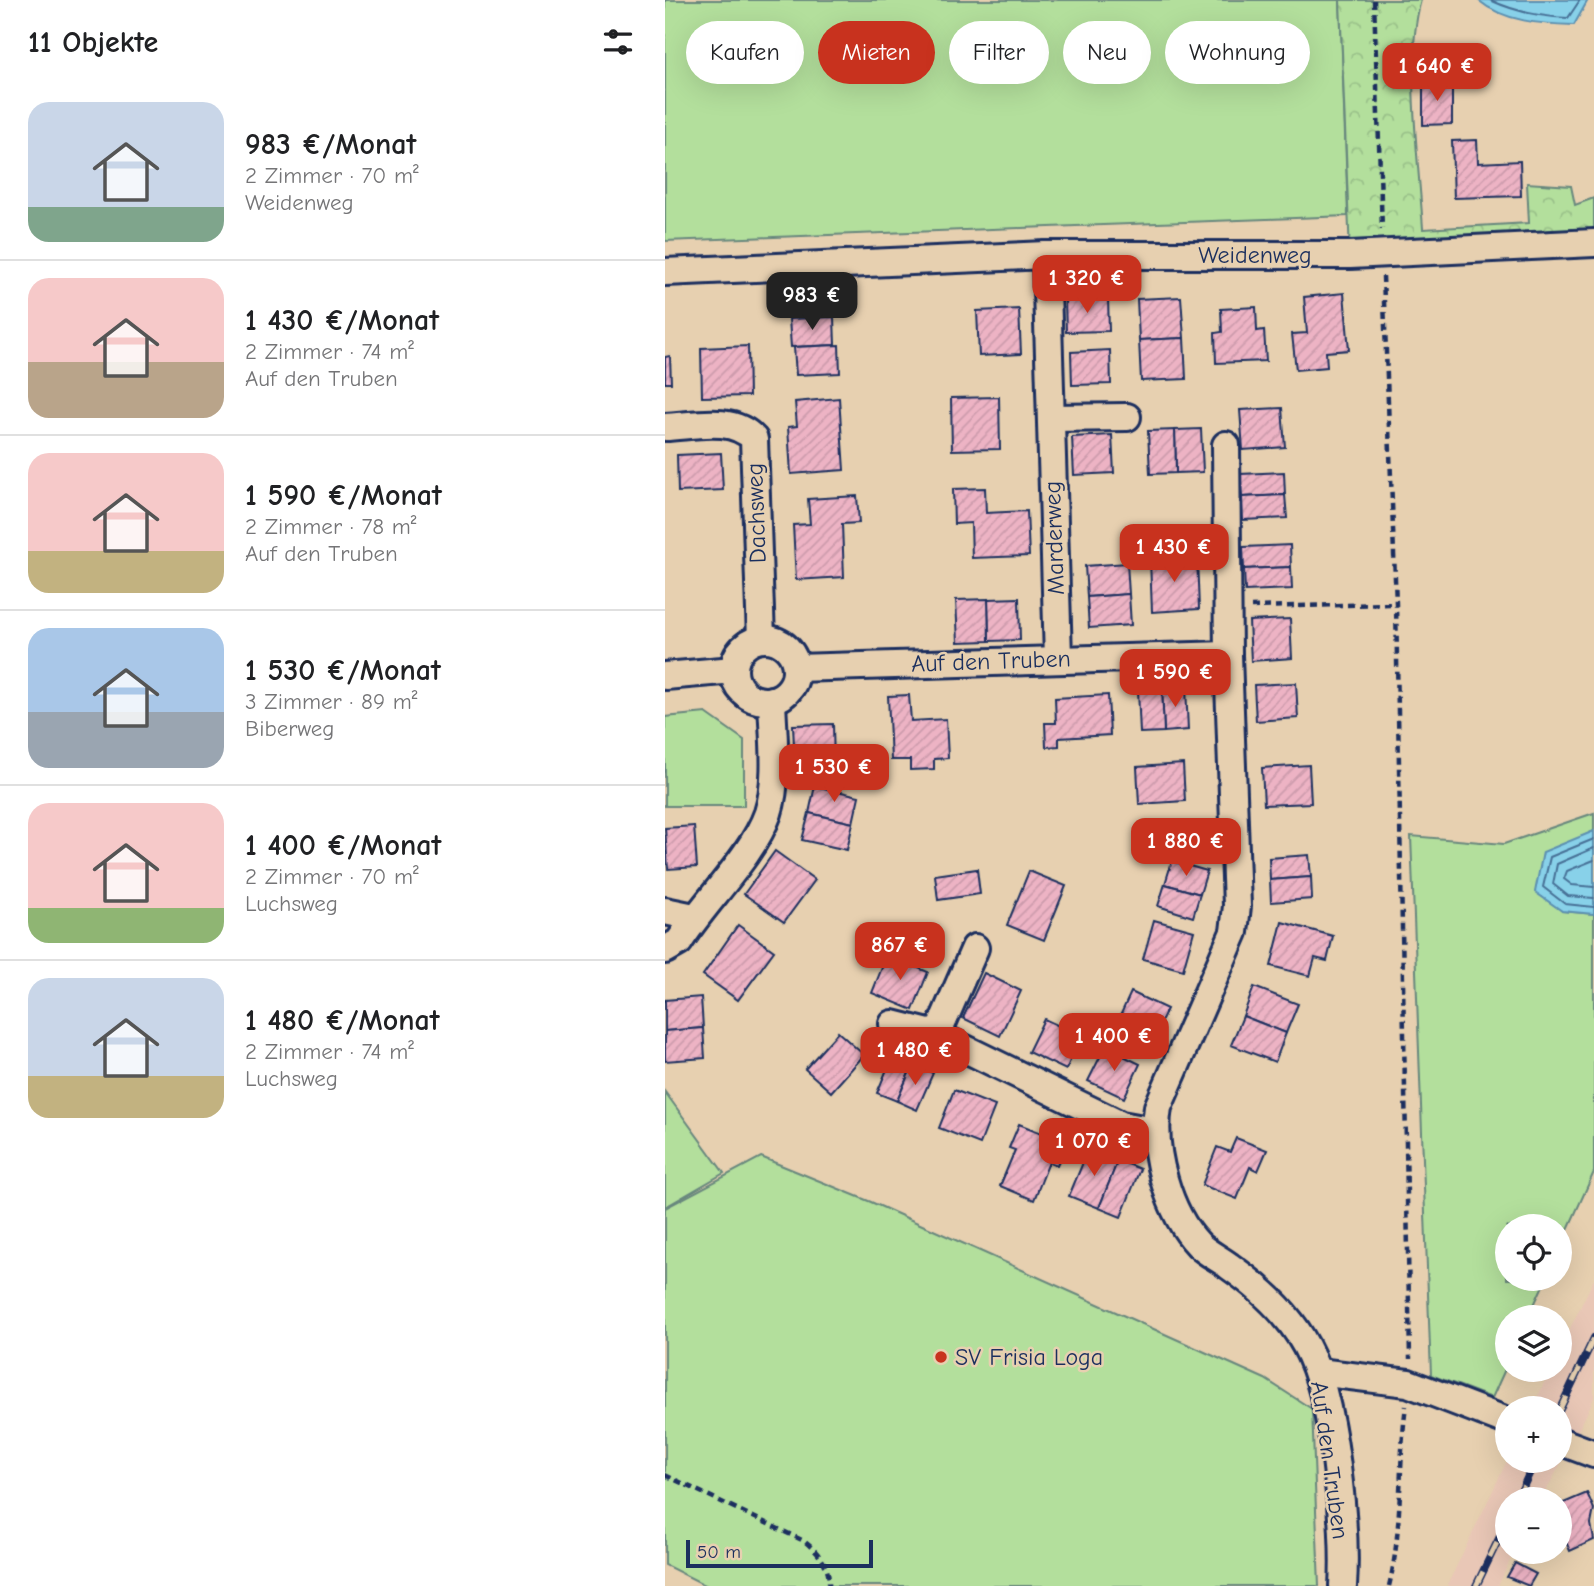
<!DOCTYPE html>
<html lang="de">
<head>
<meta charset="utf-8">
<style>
	:root { --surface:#fff; --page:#f2f2f2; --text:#202124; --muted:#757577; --line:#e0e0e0; --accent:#c8321e }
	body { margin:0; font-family:"Comic Neue",sans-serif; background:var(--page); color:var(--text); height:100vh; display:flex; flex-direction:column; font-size:26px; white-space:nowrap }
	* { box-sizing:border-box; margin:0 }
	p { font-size:23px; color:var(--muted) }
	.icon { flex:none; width:38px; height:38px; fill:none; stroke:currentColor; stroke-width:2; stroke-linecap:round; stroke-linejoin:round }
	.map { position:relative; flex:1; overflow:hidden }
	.sheet { display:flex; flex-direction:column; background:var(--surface); width:665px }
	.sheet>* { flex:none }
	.hud { position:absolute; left:21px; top:21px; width:665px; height:63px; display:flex; gap:14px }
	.buttons { position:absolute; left:830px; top:1214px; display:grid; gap:14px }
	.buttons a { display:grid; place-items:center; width:77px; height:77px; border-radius:50%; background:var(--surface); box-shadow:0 7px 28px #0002; font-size:35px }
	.scale { position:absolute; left:21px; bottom:18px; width:187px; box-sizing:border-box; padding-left:7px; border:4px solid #1b2f5e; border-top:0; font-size:19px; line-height:24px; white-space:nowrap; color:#1b2f5e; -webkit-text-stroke:5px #e7d0b0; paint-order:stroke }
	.price { position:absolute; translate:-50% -60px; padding:0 16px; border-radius:14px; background:var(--accent); color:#fff; font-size:23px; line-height:46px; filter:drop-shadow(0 2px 4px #0008) }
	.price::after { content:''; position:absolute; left:50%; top:42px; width:21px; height:16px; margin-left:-10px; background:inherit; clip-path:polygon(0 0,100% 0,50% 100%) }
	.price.active { background:#222; color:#fff }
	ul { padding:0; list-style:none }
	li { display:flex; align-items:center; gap:21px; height:175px; padding:0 28px }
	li+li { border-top:2px solid var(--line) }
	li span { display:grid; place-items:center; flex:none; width:196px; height:140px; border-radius:21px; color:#555 }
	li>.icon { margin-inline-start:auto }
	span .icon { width:84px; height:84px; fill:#fffc; stroke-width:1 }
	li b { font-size:30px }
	h2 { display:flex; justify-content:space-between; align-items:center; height:84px; padding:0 28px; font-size:30px }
	.pill { padding:0 24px; border-radius:32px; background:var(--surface); box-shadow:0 7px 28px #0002; font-size:24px; line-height:63px }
	.pill.active { background:var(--accent); color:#fff }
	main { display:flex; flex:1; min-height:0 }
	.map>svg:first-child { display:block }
</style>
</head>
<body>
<main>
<section class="sheet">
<h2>11 Objekte<svg class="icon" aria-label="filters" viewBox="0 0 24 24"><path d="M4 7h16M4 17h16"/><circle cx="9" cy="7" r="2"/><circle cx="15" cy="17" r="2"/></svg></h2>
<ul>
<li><span style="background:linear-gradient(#c9d6e8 75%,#7fa58c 0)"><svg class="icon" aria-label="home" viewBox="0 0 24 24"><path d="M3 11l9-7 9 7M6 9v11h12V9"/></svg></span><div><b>983 €/Monat</b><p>2 Zimmer · 70 m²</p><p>Weidenweg</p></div></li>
<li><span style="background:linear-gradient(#f6c9c9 60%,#b9a48a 0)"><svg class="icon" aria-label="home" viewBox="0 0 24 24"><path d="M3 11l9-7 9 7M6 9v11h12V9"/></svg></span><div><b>1 430 €/Monat</b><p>2 Zimmer · 74 m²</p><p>Auf den Truben</p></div></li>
<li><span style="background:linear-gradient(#f6c9c9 70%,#c2b280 0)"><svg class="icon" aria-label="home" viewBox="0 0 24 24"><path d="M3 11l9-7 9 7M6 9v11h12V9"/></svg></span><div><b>1 590 €/Monat</b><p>2 Zimmer · 78 m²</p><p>Auf den Truben</p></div></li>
<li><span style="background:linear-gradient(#a9c7e8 60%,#9aa5b1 0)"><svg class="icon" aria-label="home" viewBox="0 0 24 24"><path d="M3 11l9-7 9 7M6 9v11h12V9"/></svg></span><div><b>1 530 €/Monat</b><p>3 Zimmer · 89 m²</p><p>Biberweg</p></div></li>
<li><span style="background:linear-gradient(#f6c9c9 75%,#8fb573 0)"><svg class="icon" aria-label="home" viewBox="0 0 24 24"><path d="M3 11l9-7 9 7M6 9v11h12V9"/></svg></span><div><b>1 400 €/Monat</b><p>2 Zimmer · 70 m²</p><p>Luchsweg</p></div></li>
<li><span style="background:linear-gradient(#c9d6e8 70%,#c2b280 0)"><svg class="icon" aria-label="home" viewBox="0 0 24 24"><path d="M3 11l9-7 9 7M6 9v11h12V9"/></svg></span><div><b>1 480 €/Monat</b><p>2 Zimmer · 74 m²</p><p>Luchsweg</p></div></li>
</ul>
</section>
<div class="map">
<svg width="929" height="1586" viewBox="0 0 929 1586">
	<defs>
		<pattern id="forest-crowns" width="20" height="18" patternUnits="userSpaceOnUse" patternTransform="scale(1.75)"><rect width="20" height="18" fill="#b3df9c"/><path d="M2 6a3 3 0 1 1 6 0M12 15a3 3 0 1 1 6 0" fill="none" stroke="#99c089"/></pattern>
		<pattern id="building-hatch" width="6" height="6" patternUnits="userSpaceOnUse" patternTransform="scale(1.75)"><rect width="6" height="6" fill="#edb3c4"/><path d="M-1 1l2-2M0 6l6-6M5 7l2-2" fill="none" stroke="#cb9aab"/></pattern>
	</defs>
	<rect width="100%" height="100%" fill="#e7d0b0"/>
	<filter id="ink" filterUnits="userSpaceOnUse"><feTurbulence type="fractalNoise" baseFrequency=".0143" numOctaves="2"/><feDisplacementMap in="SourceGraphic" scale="14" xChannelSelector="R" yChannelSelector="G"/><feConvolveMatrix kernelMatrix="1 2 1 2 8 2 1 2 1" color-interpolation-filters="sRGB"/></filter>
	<g filter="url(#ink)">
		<path fill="#e9c7b6" d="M 929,1279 L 929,1398 L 913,1432 L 876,1500 L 842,1500 L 842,1552 L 849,1552 L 833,1586 L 782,1586 L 842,1461 L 894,1461 L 894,1409 L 867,1409 L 885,1370 L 894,1370 L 894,1351 Z"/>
		<g fill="#b3df9c" stroke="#67877d" stroke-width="2">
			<path d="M 0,0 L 675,0 L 683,216 L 0,241 Z"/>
			<path d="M 41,713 L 79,740 L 79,806 L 0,806 L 0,717 Z"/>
			<path d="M 929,813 L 929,831 L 908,841 L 897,911 L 929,914 L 929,1172 L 894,1249 L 894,1227 L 842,1227 L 842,1279 L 881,1279 L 863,1318 L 842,1318 L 842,1365 L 827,1398 L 766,1375 L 746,836 L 839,844 Z"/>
			<path d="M 0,1092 L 59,1173 L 2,1206 L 0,1206 Z"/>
			<path d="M 96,1157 L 206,1202 L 600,1379 L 647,1409 L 654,1586 L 42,1586 L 0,1565 L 0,1208 Z"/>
		</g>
		<path fill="url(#forest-crowns)" stroke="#67877d" stroke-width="2" d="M 675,0 L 756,0 C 739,61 754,163 758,229 L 864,223 L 862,183 L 906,186 L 910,205 L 929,198 L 929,243 L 685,255 Z"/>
		<g fill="#88d1e9" stroke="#5c90b1" stroke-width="2">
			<path d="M 813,0 L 923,0 L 909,25 C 877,24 839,22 813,0 Z"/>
			<path d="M 929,831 L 929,914 L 897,911 L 870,892 L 878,852 Z"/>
		</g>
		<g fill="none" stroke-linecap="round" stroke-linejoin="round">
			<g stroke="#477096" stroke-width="2">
				<path d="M 825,0 C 851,12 875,17 903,18 L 915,0"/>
				<path d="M 929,839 L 885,857 L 878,887 L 900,904 L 929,907"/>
				<path d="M 929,848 L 892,864 L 888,884 L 903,896 L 929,898"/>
				<path d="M 929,860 L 902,871 L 899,879 L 907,885 L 929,887"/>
			</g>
		</g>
		<g fill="url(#building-hatch)" stroke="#1b2f5e" stroke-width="2">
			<path d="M 758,82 L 787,82 L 787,124 L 758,125 Z"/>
			<path d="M 812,140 L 813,163 L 855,161 L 856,196 L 789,198 L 787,141 Z"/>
			<path d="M 679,293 L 684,350 L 661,352 L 662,367 L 631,370 L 627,334 L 642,333 L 639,297 Z"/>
			<path d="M 516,297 L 519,338 L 474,340 L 472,299 Z"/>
			<path d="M 443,298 L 444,331 L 401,332 L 400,300 Z"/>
			<path d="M 591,307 L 592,331 L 599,330 L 601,361 L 551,363 L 550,333 L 557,332 L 556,309 Z"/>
			<path d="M 354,309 L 356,354 L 314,356 L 312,311 Z"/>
			<path d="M 169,317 L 170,345 L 126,347 L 124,319 Z"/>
			<path d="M 519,338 L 521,379 L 476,381 L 474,340 Z"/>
			<path d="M 174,345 L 175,373 L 131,375 L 129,347 Z"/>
			<path d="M 83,346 L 84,396 L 37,397 L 36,348 Z"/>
			<path d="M 445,350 L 446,384 L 407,385 L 406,352 Z"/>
			<path d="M 5,356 L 6,383 L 0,383 L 0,357 Z"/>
			<path d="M 334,397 L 335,449 L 287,450 L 286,398 Z"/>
			<path d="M 174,398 L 179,470 L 126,474 L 123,427 L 132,426 L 130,402 Z"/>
			<path d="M 617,408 L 620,447 L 578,450 L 575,410 Z"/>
			<path d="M 536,429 L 538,472 L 511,473 L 510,430 Z"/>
			<path d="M 510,430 L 511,473 L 485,474 L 483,431 Z"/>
			<path d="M 447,435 L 449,473 L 409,475 L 407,437 Z"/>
			<path d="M 56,453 L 58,490 L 13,492 L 12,455 Z"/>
			<path d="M 619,472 L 620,495 L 577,497 L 575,474 Z"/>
			<path d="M 320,488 L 321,513 L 362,511 L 364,556 L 307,558 L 306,523 L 289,524 L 288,489 Z"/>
			<path d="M 620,495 L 622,518 L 578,520 L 577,497 Z"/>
			<path d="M 192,496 L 194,523 L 177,524 L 179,577 L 131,580 L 128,525 L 145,524 L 143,499 Z"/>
			<path d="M 625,545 L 626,567 L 579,569 L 578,547 Z"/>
			<path d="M 532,557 L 534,609 L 487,612 L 485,559 Z"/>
			<path d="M 462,563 L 464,594 L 422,597 L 420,566 Z"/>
			<path d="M 626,567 L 627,589 L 580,591 L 579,569 Z"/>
			<path d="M 464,594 L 466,625 L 424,628 L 422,597 Z"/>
			<path d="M 354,598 L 355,640 L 324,641 L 323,599 Z"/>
			<path d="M 323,599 L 324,641 L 293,642 L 291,600 Z"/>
			<path d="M 625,619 L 627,658 L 586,661 L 584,621 Z"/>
			<path d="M 631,683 L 633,718 L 591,721 L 589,685 Z"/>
			<path d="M 521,687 L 523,730 L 499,732 L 497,688 Z"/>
			<path d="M 497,688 L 499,732 L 475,733 L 473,690 Z"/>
			<path d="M 244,695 L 246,721 L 281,719 L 283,758 L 269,759 L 269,769 L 245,770 L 245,760 L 226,760 L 223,696 Z"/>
			<path d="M 443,695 L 445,735 L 394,738 L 394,746 L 381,747 L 380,723 L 391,723 L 390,698 Z"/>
			<path d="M 168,724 L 169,765 L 130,766 L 128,725 Z"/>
			<path d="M 518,764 L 520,801 L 474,804 L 472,767 Z"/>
			<path d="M 644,765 L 646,803 L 599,805 L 597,768 Z"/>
			<path d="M 150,786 L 194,796 L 188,823 L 144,813 Z"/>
			<path d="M 144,813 L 188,823 L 182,850 L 137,840 Z"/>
			<path d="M 29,826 L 32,867 L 3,869 L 0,828 Z"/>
			<path d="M 110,851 L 150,880 L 119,922 L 79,894 Z"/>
			<path d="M 644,855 L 646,877 L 605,880 L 604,858 Z"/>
			<path d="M 507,861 L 542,871 L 535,894 L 500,884 Z"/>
			<path d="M 312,869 L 315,894 L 273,900 L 270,875 Z"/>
			<path d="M 364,871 L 401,886 L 379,940 L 342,925 Z"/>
			<path d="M 646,877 L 647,899 L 606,902 L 605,880 Z"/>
			<path d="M 500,884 L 535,894 L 528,917 L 493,906 Z"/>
			<path d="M 489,920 L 529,931 L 518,970 L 478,959 Z"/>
			<path d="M 617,922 L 668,936 L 662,961 L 650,958 L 645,976 L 606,966 Z"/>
			<path d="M 73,925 L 109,951 L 73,1000 L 38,975 Z"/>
			<path d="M 222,955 L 263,972 L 248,1010 L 207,993 Z"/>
			<path d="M 319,973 L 356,991 L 335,1036 L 298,1018 Z"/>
			<path d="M 589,987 L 633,1004 L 621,1033 L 578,1016 Z"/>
			<path d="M 466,992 L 502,1009 L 485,1044 L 450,1027 Z"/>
			<path d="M 36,997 L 38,1028 L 0,1031 L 0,1000 Z"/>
			<path d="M 578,1016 L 621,1033 L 610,1062 L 566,1045 Z"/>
			<path d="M 379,1019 L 416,1036 L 401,1070 L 363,1052 Z"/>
			<path d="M 38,1028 L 40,1058 L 0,1061 L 0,1031 Z"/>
			<path d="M 173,1032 L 199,1055 L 166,1092 L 140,1069 Z"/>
			<path d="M 440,1047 L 475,1064 L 459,1098 L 423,1081 Z"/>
			<path d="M 228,1055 L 248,1064 L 232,1101 L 212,1093 Z"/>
			<path d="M 248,1064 L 268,1073 L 252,1110 L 232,1101 Z"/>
			<path d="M 289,1090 L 330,1106 L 315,1144 L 274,1128 Z"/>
			<path d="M 354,1124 L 402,1143 L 392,1165 L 384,1162 L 369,1200 L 335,1186 L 350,1150 L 344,1148 Z"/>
			<path d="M 571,1138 L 602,1150 L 593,1171 L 585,1167 L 572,1199 L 537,1185 L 552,1147 L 565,1152 Z"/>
			<path d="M 424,1148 L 453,1160 L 434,1208 L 404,1196 Z"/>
			<path d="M 453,1160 L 475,1169 L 456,1217 L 434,1208 Z"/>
			<path d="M 922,1493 L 929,1509 L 926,1524 L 929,1540 L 905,1551 L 894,1526 L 894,1505 Z"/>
			<path d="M 850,1563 L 871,1574 L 864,1586 L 842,1577 Z"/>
		</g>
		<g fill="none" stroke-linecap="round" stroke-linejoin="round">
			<g stroke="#1b2f5e" stroke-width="32">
				<g id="minor">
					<path d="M 381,255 L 393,658"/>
					<path d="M 0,272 L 381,255 L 685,255 L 929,243"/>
					<path d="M 386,418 L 462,417"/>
					<path d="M 0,427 C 28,426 68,415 89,439 L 96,639"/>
					<path d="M 561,445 L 563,655"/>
					<circle cx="100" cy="670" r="31"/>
					<path d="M 131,668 L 563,655 L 572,906 L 569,932 L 493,1107 C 486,1150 503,1213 534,1245 C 542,1253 555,1259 564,1266 C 594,1287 624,1314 641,1346 C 669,1397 682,1527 678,1586"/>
					<path d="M 0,676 L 69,670"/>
					<path d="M 0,911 L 29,917"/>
					<path d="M 310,948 L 272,1035 L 456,1125 L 489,1131"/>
					<path d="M 0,950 L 14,942 C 39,902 88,856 103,813 C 114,779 108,736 107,700"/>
					<path d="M 228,1024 L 272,1035"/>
					<path d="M 653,1372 L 743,1383 L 842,1421"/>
					<path d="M 894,1441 L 929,1454"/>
				</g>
			</g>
			<g stroke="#1b2f5e" stroke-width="4.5" stroke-dasharray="7 5" stroke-linecap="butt">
				<path d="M 709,0 L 717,229"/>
				<path d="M 718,276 L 731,604 L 745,1359"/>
				<path d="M 586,607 L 731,604"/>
				<path d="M 0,1475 L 139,1541 C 154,1553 165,1566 164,1586"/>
				<path d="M 724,1586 C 738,1529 733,1465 741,1406"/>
			</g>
			<use href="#minor" stroke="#e7d0b0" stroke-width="26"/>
			<g stroke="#1b2f5e" stroke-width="8">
				<g id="rail">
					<path d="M 894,1411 L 929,1338"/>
					<path d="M 852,1500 L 870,1461"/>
					<path d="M 811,1586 L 842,1522"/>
				</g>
			</g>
			<use href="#rail" stroke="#e7d0b0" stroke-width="5" stroke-dasharray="16" stroke-linecap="butt"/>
		</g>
	</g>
	<circle fill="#c8321e" stroke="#e7d0b0" stroke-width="2.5" cx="276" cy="1357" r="7"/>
	<g text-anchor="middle" stroke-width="5" stroke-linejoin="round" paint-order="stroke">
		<g font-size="24" fill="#1b2f5e" stroke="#e7d0b0">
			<text x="590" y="263">Weidenweg</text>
			<text transform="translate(91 513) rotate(-92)" y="8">Dachsweg</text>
			<text transform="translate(389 538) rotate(-92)" y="8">Marderweg</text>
			<text transform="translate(326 661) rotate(-2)" y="8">Auf den Truben</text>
			<text transform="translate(665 1460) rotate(82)" y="8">Auf den Truben</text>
		</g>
		<g font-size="24" fill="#1b2f5e" stroke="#e7d0b0" text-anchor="start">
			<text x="290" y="1365">SV Frisia Loga</text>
		</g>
	</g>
</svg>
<div class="buttons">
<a><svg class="icon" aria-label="locate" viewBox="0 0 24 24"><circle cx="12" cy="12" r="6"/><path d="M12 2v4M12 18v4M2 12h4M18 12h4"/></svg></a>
<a><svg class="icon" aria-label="layers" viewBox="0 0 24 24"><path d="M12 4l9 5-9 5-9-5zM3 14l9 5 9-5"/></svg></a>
<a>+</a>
<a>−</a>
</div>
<div class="scale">50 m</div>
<b class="price" style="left:772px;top:103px">1 640 €</b>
<b class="price" style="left:422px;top:315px">1 320 €</b>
<b class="price active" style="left:147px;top:332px">983 €</b>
<b class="price" style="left:509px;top:584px">1 430 €</b>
<b class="price" style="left:510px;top:709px">1 590 €</b>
<b class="price" style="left:169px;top:804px">1 530 €</b>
<b class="price" style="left:521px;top:878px">1 880 €</b>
<b class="price" style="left:235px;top:982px">867 €</b>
<b class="price" style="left:449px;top:1073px">1 400 €</b>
<b class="price" style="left:250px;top:1087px">1 480 €</b>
<b class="price" style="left:429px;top:1178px">1 070 €</b>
<div class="hud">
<a class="pill">Kaufen</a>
<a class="pill active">Mieten</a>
<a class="pill">Filter</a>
<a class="pill">Neu</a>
<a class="pill">Wohnung</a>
</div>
</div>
</main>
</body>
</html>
